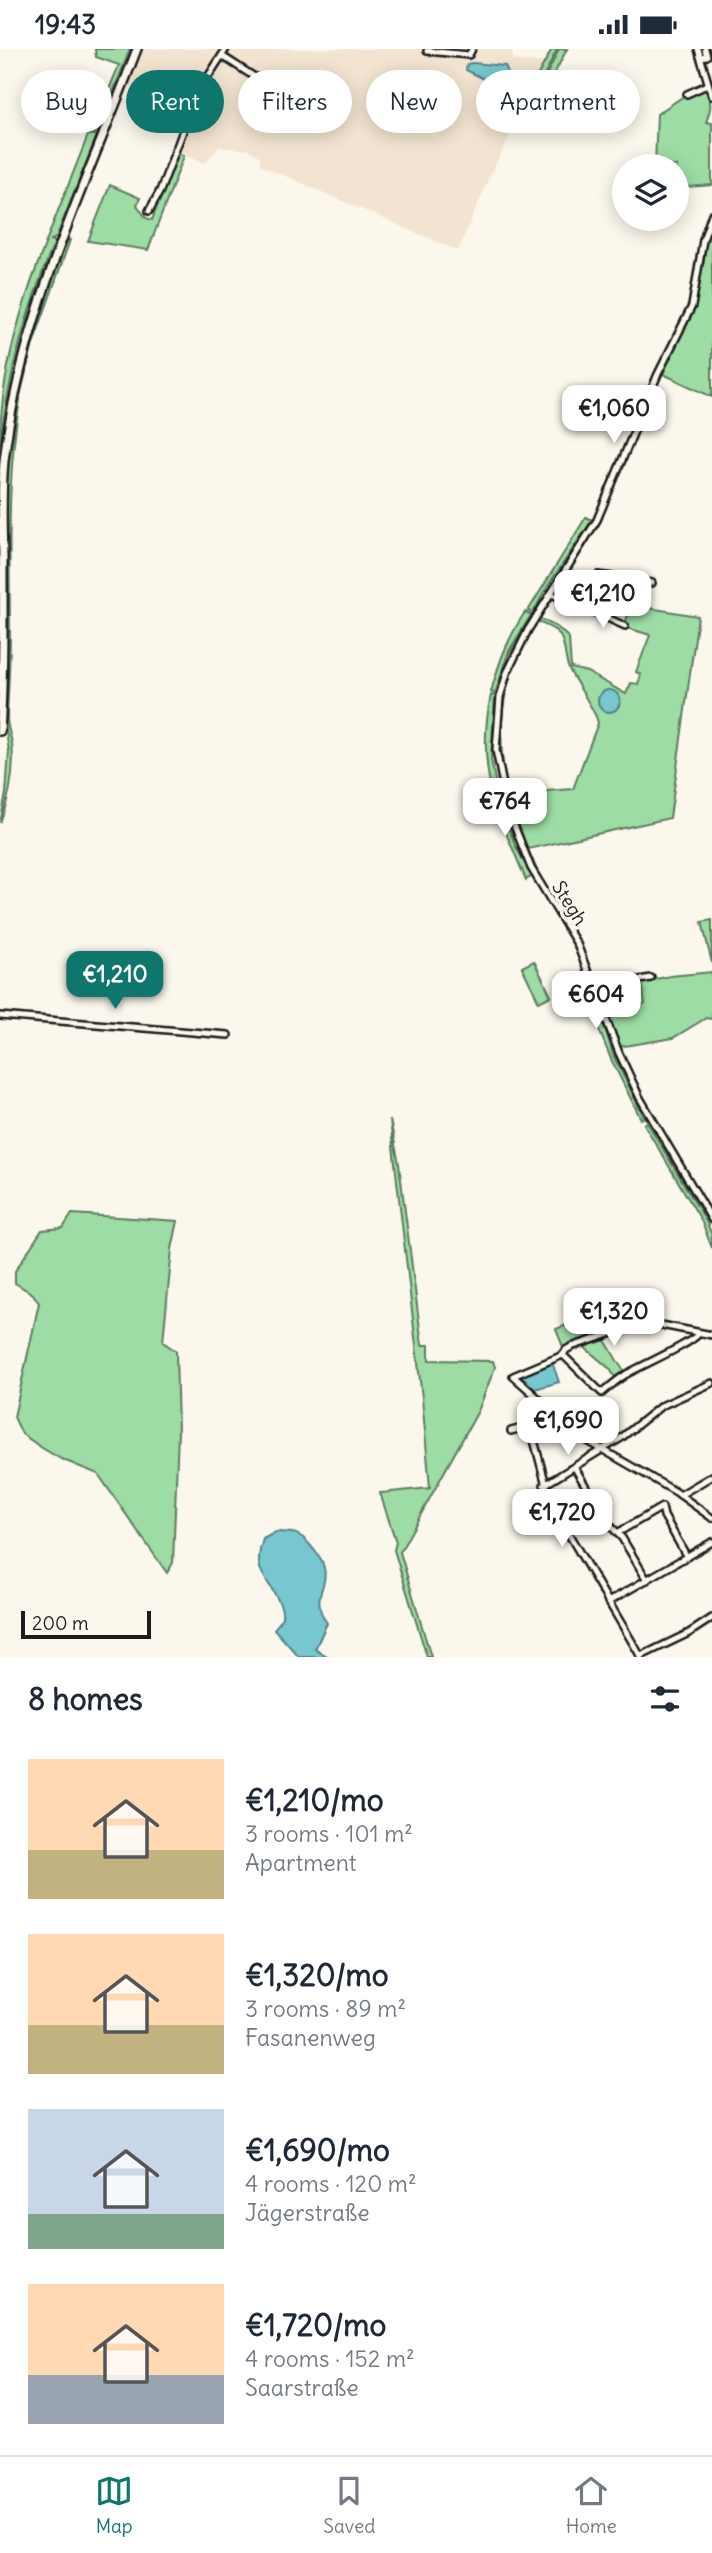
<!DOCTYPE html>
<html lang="en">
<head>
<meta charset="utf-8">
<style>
	:root { --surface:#fff; --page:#f2f2f3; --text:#1f2937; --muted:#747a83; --line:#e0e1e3; --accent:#0f766e }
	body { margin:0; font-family:Delius,sans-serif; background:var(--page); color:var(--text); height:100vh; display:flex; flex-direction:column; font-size:26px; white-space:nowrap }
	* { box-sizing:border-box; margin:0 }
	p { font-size:23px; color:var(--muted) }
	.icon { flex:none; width:38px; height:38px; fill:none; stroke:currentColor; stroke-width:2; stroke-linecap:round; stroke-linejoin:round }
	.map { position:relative; height:1608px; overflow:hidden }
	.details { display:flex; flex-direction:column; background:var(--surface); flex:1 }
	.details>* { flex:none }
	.banner { position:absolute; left:21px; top:21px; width:670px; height:63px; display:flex; gap:14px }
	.fabs { position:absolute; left:612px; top:105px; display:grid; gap:14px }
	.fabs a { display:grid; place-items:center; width:77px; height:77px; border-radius:50%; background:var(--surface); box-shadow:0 4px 18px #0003; font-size:35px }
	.scale { position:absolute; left:21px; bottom:18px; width:130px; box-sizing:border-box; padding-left:7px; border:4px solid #1c1c1c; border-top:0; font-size:19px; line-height:24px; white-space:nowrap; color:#1c1c1c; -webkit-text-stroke:5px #fbf7ec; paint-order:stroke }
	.price { position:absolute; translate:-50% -60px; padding:0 16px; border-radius:14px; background:#fff; color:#222; font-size:23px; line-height:46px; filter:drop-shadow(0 2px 4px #0008) }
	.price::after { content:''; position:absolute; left:50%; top:42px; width:21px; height:16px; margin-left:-10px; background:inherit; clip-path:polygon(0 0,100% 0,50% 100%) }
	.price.on { background:var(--accent); color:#fff }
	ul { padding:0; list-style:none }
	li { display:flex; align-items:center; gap:21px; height:175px; padding:0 28px }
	li span { display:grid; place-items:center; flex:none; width:196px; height:140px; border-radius:0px; color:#555 }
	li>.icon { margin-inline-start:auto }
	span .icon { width:84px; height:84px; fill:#fffc; stroke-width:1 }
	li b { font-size:30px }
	h2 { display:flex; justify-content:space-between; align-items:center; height:84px; padding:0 28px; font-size:30px }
	.pill { padding:0 24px; border-radius:32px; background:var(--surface); box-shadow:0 4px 18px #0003; font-size:24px; line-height:63px }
	.pill.on { background:var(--accent); color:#fff }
	.status { display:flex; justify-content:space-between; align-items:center; height:49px; padding:0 35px; background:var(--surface); direction:ltr }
	.status svg { height:19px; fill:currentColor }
	.dock { display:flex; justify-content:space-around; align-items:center; height:98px; border-top:2px solid var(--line); background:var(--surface); font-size:19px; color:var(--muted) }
	.dock a { display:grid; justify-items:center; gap:4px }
	.dock .on { color:var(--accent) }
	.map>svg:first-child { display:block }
</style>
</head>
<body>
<div class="status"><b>19:43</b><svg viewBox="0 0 49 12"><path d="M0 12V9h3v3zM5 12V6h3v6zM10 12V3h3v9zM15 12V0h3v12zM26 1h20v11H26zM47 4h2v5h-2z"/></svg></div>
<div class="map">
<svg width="712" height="1608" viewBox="0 0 712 1608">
	<rect width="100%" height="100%" fill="#fbf7ec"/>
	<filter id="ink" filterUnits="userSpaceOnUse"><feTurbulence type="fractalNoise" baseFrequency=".0143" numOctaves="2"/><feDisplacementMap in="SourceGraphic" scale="14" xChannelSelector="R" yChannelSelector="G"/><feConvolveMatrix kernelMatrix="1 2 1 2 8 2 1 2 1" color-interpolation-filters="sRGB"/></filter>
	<g filter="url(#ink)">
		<path fill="#f2e4d0" d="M 143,0 L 512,0 L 513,11 L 548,14 L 492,122 L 458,202 L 260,116 L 260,108 L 249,101 L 219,98 L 205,114 L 178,104 L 192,64 L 128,38 Z"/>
		<g fill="#9ddca4" stroke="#5c7c60" stroke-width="2" fill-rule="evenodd">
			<path d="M 95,0 L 130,0 L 97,84 L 91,84 L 119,16 L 96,8 Z"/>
			<path d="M 552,0 L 557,0 L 539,38 L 535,31 Z"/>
			<path d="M 559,0 L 567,0 L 548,37 L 540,39 Z"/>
			<path d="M 705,39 C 712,55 712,57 706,73 L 712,74 L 712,136 L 677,139 L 677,117 L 655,117 L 657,65 L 687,45 Z"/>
			<path d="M 88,86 L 97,86 L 56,189 L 51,191 L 55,193 C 27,257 9,326 0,395 C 0,286 50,186 88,86 Z"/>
			<path d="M 178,104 L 184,107 L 148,201 L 88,192 L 110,136 L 140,149 L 137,156 L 146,169 L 152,171 Z"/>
			<path d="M 712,171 L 712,348 L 661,324 L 694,257 L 699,239 L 702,203 Z"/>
			<path d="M 70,191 L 33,295 L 20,347 L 18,343 L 28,299 L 65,192 Z"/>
			<path d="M 56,194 L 58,195 L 26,286 L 12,348 L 10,348 C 20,296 33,242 56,194 Z"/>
			<path d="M 20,351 C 6,429 10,506 10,584 C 10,613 8,641 7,669 C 7,678 11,687 12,695 C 15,721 9,750 0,774 L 6,744 L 9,702 L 4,669 L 6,422 L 16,353 Z"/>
			<path d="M 586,468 L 592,471 L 544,543 L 533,564 L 528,562 Z"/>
			<path d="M 631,556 L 698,567 L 670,769 L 528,800 L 541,831 L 539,831 C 501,730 473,668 539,569 L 557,578 L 569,589 L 571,619 L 587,623 L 626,645 L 631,634 L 638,635 L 641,626 L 636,623 L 650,586 L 624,578 ZM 537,572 C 543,576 552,578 557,583 C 566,591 564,610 569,620 C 575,633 597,664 598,674 L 573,740 L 508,745 C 494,683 501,625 537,572 Z"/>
			<path d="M 525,563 L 531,566 L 509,602 L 495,645 L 491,643 C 499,613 508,589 525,563 Z"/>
			<path d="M 532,567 L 534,568 L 509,614 L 499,646 L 497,645 L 510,603 Z"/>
			<path d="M 491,646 L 495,647 L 491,710 L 497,742 L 492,744 C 484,712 484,678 491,646 Z"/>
			<path d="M 497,748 L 516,798 L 532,827 L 526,831 L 497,763 L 494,749 Z"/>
			<path d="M 712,871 L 712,914 L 702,873 Z"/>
			<path d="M 534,912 L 551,947 L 539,953 L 522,918 Z"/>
			<path d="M 712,923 L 712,970 L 706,969 L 673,989 L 619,998 L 607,967 L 645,955 L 642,933 L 670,927 Z"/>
			<path d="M 602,969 L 613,1006 L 644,1068 L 641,1070 L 611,1010 L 595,971 Z"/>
			<path d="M 606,978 L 647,1066 L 645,1069 L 615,1007 Z"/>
			<path d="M 390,1071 L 399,1115 L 422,1296 L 429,1296 L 429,1311 L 493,1312 L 495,1318 L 478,1362 L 400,1503 L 431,1608 L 427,1608 L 394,1501 L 396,1493 L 380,1444 L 430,1439 L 422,1349 Z"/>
			<path d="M 647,1071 L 650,1072 L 708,1170 L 707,1171 Z"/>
			<path d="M 647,1073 L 706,1172 L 712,1186 L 712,1199 L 701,1171 L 644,1075 Z"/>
			<path d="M 72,1165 L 178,1172 L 172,1200 L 163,1293 L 176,1302 L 178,1383 L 173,1514 L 167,1524 L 98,1425 L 61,1410 L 42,1399 L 22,1385 L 14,1368 L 39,1254 L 33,1245 L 15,1234 L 15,1222 L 42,1181 L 63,1179 Z"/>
			<path d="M 595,1265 L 602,1284 L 563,1298 L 556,1280 Z"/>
			<path d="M 603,1289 C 612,1300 616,1313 625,1323 L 616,1330 L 610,1320 L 583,1297 Z"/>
		</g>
		<g fill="#76c7cf" stroke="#528387" stroke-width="2">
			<path d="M 472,14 L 505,17 L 509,27 L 503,36 L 498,37 L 466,21 L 467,15 Z"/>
			<circle cx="609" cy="652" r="11"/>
			<path d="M 552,1313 L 559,1333 L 535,1340 L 522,1328 L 525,1324 Z"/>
			<path d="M 276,1483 C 292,1483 300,1483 310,1496 C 315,1502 321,1508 323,1515 C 331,1538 308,1547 327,1574 L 315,1600 L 327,1608 L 299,1608 L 274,1580 C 276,1577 280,1574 281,1571 C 288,1557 264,1532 260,1519 C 257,1510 260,1499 263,1490 Z"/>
		</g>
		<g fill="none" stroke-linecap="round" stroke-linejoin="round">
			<g stroke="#1c1c1c" stroke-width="10">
				<g id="minor">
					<path d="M 698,0 L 712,47"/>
					<path d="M 427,2 L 469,6 L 472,0"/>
					<path d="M 222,7 C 257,29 291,55 333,62"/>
					<path d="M 700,8 L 707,7 L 705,0"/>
					<path d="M 687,45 L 707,36"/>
					<path d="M 149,162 L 160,142 L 197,45 L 226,0"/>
					<path d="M 712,165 L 703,191 L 692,257 L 658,325 L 597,471 L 528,581 L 507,624 L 500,648 L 496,701 L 508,761 L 531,819 L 577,895 L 619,1004 L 640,1049 L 712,1171"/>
					<path d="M 551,545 L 592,562 L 599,526 L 652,534"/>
					<path d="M 592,562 L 625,577"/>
					<path d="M 594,939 L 651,929"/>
					<path d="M 0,967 L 228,986"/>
					<path d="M 712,1286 L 646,1273 L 571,1298 L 566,1301 L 563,1306 L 513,1327 L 586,1391 L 676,1443 L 712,1469"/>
					<path d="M 563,1306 L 602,1344 C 609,1338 617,1331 625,1326 C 638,1318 693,1294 698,1285"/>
					<path d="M 530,1376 L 551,1455 L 641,1608"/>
					<path d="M 511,1382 L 545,1373 L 557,1366"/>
					<path d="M 575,1419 L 606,1472 L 622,1489 L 647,1531"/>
					<path d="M 544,1436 L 621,1389 L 661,1357 L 712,1334"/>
					<path d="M 680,1446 L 712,1427"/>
					<path d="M 619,1483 L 662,1458 L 664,1467 L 687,1508"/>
					<path d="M 608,1553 L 712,1493"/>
					<path d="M 641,1607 L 689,1584 L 712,1569"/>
				</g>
			</g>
			<g stroke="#1c1c1c" stroke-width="12">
				<path id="secondary" d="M 0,682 C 4,624 3,566 3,508 C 2,476 1,444 4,412 C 20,268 86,135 137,0"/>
			</g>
			<use href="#minor" stroke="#fbf7ec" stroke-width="5"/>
			<use href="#secondary" stroke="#fbf7ec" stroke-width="7"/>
		</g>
	</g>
	<g text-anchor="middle" stroke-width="7" stroke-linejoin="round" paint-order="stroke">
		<g font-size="19" fill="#1c1c1c" stroke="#fbf7ec">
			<text transform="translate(570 854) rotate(58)" y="7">Stegh</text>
		</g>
	</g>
</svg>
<div class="fabs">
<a><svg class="icon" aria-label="layers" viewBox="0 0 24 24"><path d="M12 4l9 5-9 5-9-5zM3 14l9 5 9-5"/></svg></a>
</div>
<div class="scale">200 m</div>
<b class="price" style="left:614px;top:396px">€1,060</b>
<b class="price" style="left:603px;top:581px">€1,210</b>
<b class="price" style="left:505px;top:789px">€764</b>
<b class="price on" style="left:115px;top:962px">€1,210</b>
<b class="price" style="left:596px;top:982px">€604</b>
<b class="price" style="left:614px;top:1299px">€1,320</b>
<b class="price" style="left:568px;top:1408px">€1,690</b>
<b class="price" style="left:562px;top:1500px">€1,720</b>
<div class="banner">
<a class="pill">Buy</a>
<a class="pill on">Rent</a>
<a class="pill">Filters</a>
<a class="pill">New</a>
<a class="pill">Apartment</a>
</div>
</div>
<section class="details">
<h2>8 homes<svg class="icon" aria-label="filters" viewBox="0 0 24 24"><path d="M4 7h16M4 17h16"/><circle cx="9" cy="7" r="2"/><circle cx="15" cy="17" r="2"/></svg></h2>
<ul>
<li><span style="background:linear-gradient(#ffd9b3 65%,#c2b280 0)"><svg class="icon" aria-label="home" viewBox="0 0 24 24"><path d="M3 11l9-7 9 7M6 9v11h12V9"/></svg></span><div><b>€1,210/mo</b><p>3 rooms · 101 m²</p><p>Apartment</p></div></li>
<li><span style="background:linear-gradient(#ffd9b3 65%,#c2b280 0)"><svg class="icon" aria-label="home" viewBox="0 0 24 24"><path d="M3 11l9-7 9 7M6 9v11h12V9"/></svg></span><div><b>€1,320/mo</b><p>3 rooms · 89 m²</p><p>Fasanenweg</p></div></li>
<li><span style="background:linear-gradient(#c9d6e8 75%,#7fa58c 0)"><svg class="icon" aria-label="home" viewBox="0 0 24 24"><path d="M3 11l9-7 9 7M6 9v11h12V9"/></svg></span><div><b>€1,690/mo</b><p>4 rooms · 120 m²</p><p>Jägerstraße</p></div></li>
<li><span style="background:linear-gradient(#ffd9b3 65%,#9aa5b1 0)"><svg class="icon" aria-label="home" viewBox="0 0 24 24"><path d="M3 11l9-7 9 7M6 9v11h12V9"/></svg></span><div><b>€1,720/mo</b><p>4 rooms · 152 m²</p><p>Saarstraße</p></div></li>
</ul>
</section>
<nav class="dock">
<a class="on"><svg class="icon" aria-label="map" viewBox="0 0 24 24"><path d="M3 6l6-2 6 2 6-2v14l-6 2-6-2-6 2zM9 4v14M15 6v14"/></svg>Map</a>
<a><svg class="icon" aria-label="saved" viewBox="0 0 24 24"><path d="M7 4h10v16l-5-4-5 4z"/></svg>Saved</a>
<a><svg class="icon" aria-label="home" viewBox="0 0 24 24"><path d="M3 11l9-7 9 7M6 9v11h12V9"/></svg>Home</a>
</nav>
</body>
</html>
